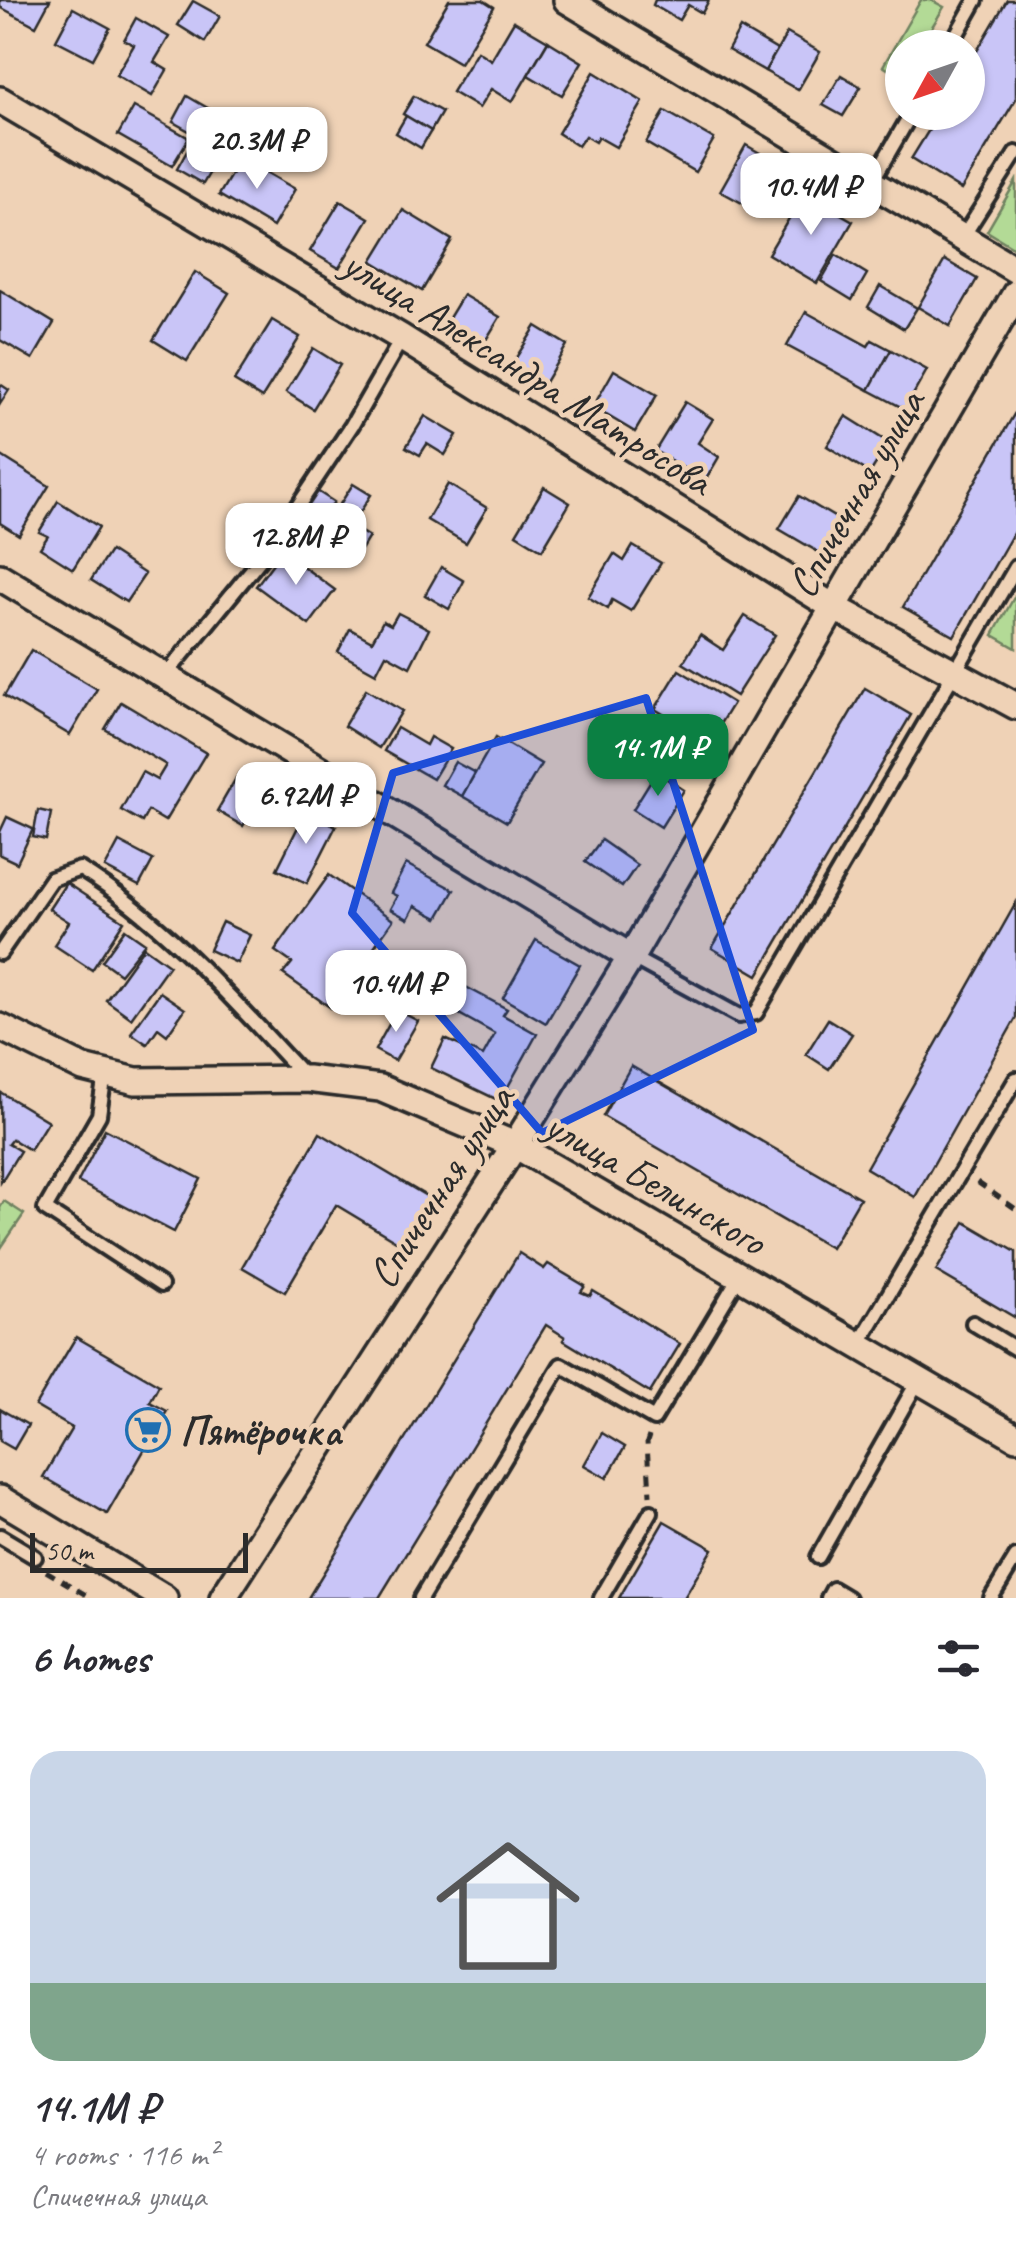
<!DOCTYPE html>
<html lang="en">
<head>
<meta charset="utf-8">
<style>
	:root { --surface:#fff; --page:#f7f7f7; --text:#2b2b33; --muted:#7c7c81; --line:#e1e1e2; --accent:#0b8043 }
	body { margin:0; font-family:Caveat,sans-serif; background:var(--page); color:var(--text); height:100vh; display:flex; flex-direction:column; font-size:38px; white-space:nowrap }
	* { box-sizing:border-box; margin:0 }
	p { font-size:32px; color:var(--muted) }
	.icon { flex:none; width:55px; height:55px; fill:none; stroke:currentColor; stroke-width:2; stroke-linecap:round; stroke-linejoin:round }
	.map { position:relative; height:1598px; overflow:hidden }
	.panel { display:flex; flex-direction:column; background:var(--surface); flex:1 }
	.panel>* { flex:none }
	.needle { width:65px; rotate:230deg }
	.controls { position:absolute; left:885px; top:30px; display:grid; gap:20px }
	.controls a { display:grid; place-items:center; width:100px; height:100px; border-radius:50%; background:var(--surface); box-shadow:0 2px 8px #0004; font-size:50px }
	.scale { position:absolute; left:30px; bottom:25px; width:218px; box-sizing:border-box; padding-left:10px; border:5px solid #2b2b2b; border-top:0; font-size:28px; line-height:35px; white-space:nowrap; color:#2b2b2b; -webkit-text-stroke:8px #efd2b6; paint-order:stroke }
	.price { position:absolute; translate:-50% -85px; padding:0 22px; border-radius:20px; background:#fff; color:#222; font-size:32px; line-height:65px; filter:drop-shadow(0 2px 5px #0008) }
	.price::after { content:''; position:absolute; left:50%; top:60px; width:30px; height:22px; margin-left:-15px; background:inherit; clip-path:polygon(0 0,100% 0,50% 100%) }
	.price.selected { background:var(--accent); color:#fff }
	ul { padding:0; list-style:none }
	li { display:grid; align-content:center; gap:20px; height:530px; padding:0 30px }
	li+li { border-top:2px solid var(--line) }
	li span { display:grid; place-items:center; height:310px; border-radius:30px; color:#555 }
	li>.icon { margin-inline-start:auto }
	span .icon { width:180px; height:180px; fill:#fffc; stroke-width:1 }
	li b { font-size:42px }
	h2 { display:flex; justify-content:space-between; align-items:center; height:120px; padding:0 30px; font-size:42px }
	.map>svg:first-child { display:block }
</style>
</head>
<body>
<div class="map">
<svg width="1016" height="1598" viewBox="0 0 1016 1598">
	<rect width="100%" height="100%" fill="#efd2b6"/>
	<filter id="ink" filterUnits="userSpaceOnUse"><feTurbulence type="fractalNoise" baseFrequency=".01" numOctaves="2"/><feDisplacementMap in="SourceGraphic" scale="20" xChannelSelector="R" yChannelSelector="G"/><feConvolveMatrix kernelMatrix="1 2 1 2 8 2 1 2 1" color-interpolation-filters="sRGB"/></filter>
	<g filter="url(#ink)">
		<g fill="#b3da96" stroke="#6f8260" stroke-width="2.5">
			<path d="M 921,0 L 931,0 L 944,7 L 920,47 L 902,48 L 902,78 L 883,66 Z"/>
			<path d="M 1016,181 L 1016,249 L 987,231 Z"/>
			<path d="M 1016,594 L 1016,648 L 993,635 Z"/>
			<path d="M 4,1201 L 24,1214 L 1,1248 L 0,1208 Z"/>
		</g>
		<g fill="#c9c5f7" stroke="#2b2b2b" stroke-width="2.5">
			<path d="M 0,0 L 50,0 L 36,26 L 0,7 Z"/>
			<path d="M 449,0 L 483,0 L 494,7 L 460,63 L 424,42 Z"/>
			<path d="M 655,0 L 709,0 L 702,13 L 688,5 L 679,20 L 653,5 Z"/>
			<path d="M 1007,0 L 1016,0 L 1016,99 L 961,190 L 911,159 L 940,112 L 968,112 L 968,66 Z"/>
			<path d="M 193,1 L 220,16 L 205,42 L 178,25 Z"/>
			<path d="M 73,8 L 110,28 L 93,59 L 56,40 Z"/>
			<path d="M 136,18 L 169,37 L 154,62 L 167,70 L 152,96 L 116,75 L 134,45 L 124,40 Z"/>
			<path d="M 514,21 L 548,41 L 512,102 L 491,89 L 479,108 L 452,92 L 477,51 L 491,60 Z"/>
			<path d="M 740,28 L 777,50 L 765,71 L 728,50 Z"/>
			<path d="M 787,33 L 820,52 L 798,90 L 765,71 Z"/>
			<path d="M 548,41 L 582,62 L 562,95 L 528,75 Z"/>
			<path d="M 594,72 L 643,102 L 616,147 L 598,137 L 595,142 L 585,136 L 578,146 L 558,133 Z"/>
			<path d="M 841,75 L 861,87 L 843,116 L 823,105 Z"/>
			<path d="M 187,96 L 237,125 L 203,184 L 177,169 L 196,135 L 173,122 Z"/>
			<path d="M 414,96 L 442,112 L 431,131 L 403,114 Z"/>
			<path d="M 134,107 L 189,138 L 172,166 L 118,135 Z"/>
			<path d="M 665,111 L 714,139 L 695,172 L 646,143 Z"/>
			<path d="M 406,116 L 431,131 L 421,148 L 396,133 Z"/>
			<path d="M 746,145 L 781,165 L 755,210 L 720,191 Z"/>
			<path d="M 241,158 L 295,189 L 273,227 L 219,195 Z"/>
			<path d="M 804,193 L 853,221 L 817,283 L 768,254 Z"/>
			<path d="M 340,201 L 369,218 L 339,268 L 310,251 Z"/>
			<path d="M 403,210 L 452,240 L 422,291 L 372,261 Z"/>
			<path d="M 836,255 L 867,274 L 852,300 L 821,281 Z"/>
			<path d="M 945,260 L 977,279 L 950,326 L 918,307 Z"/>
			<path d="M 195,272 L 229,293 L 187,361 L 153,340 Z"/>
			<path d="M 880,286 L 917,308 L 904,329 L 868,307 Z"/>
			<path d="M 0,290 L 54,323 L 33,359 L 0,340 Z"/>
			<path d="M 463,295 L 500,317 L 481,348 L 444,326 Z"/>
			<path d="M 806,312 L 868,346 L 872,340 L 891,350 L 869,390 L 787,346 Z"/>
			<path d="M 272,320 L 300,337 L 262,398 L 234,381 Z"/>
			<path d="M 536,326 L 567,345 L 544,384 L 512,364 Z"/>
			<path d="M 313,348 L 340,365 L 313,409 L 286,392 Z"/>
			<path d="M 891,350 L 927,370 L 905,409 L 869,390 Z"/>
			<path d="M 614,370 L 657,395 L 635,432 L 593,407 Z"/>
			<path d="M 0,384 L 9,390 L 0,404 Z"/>
			<path d="M 685,402 L 713,419 L 698,443 L 719,457 L 705,481 L 655,451 Z"/>
			<path d="M 1016,411 L 1016,528 L 954,636 L 903,607 Z"/>
			<path d="M 425,416 L 457,435 L 445,455 L 427,444 L 420,455 L 406,447 Z"/>
			<path d="M 846,416 L 889,443 L 870,473 L 827,446 Z"/>
			<path d="M 0,455 L 49,486 L 19,535 L 0,523 Z"/>
			<path d="M 353,484 L 371,495 L 351,526 L 369,537 L 358,555 L 322,532 Z"/>
			<path d="M 448,484 L 487,508 L 466,543 L 427,520 Z"/>
			<path d="M 544,487 L 570,503 L 542,550 L 516,534 Z"/>
			<path d="M 317,491 L 334,502 L 316,528 L 299,517 Z"/>
			<path d="M 799,496 L 839,520 L 820,553 L 779,529 Z"/>
			<path d="M 58,501 L 99,527 L 73,569 L 40,548 L 48,536 L 39,532 Z"/>
			<path d="M 633,546 L 661,563 L 631,611 L 612,600 L 608,609 L 588,597 L 614,554 L 624,561 Z"/>
			<path d="M 110,551 L 145,574 L 126,602 L 91,580 Z"/>
			<path d="M 282,551 L 335,590 L 309,625 L 256,586 Z"/>
			<path d="M 441,567 L 464,581 L 449,609 L 425,595 Z"/>
			<path d="M 398,613 L 429,629 L 410,667 L 386,654 L 376,673 L 338,652 L 350,629 L 372,641 L 383,621 L 391,625 Z"/>
			<path d="M 745,616 L 775,635 L 736,696 L 683,663 L 700,635 L 723,650 Z"/>
			<path d="M 31,650 L 97,689 L 70,735 L 4,696 Z"/>
			<path d="M 679,670 L 733,703 L 697,761 L 669,744 L 681,725 L 655,709 Z"/>
			<path d="M 865,688 L 911,715 L 758,975 L 712,948 Z"/>
			<path d="M 366,689 L 402,711 L 379,748 L 344,726 Z"/>
			<path d="M 121,702 L 206,753 L 165,821 L 148,811 L 142,822 L 121,810 L 142,772 L 157,780 L 166,765 L 105,729 Z"/>
			<path d="M 397,728 L 426,745 L 430,737 L 451,749 L 433,779 L 384,751 Z"/>
			<path d="M 496,737 L 541,764 L 507,822 L 462,796 Z"/>
			<path d="M 455,762 L 475,773 L 462,796 L 442,785 Z"/>
			<path d="M 656,772 L 684,790 L 661,827 L 633,809 Z"/>
			<path d="M 239,773 L 265,787 L 243,826 L 217,811 Z"/>
			<path d="M 38,810 L 51,813 L 46,840 L 33,837 Z"/>
			<path d="M 306,811 L 336,826 L 307,883 L 277,869 Z"/>
			<path d="M 7,817 L 33,829 L 17,863 L 0,855 L 0,832 Z"/>
			<path d="M 601,840 L 637,865 L 622,887 L 585,862 Z"/>
			<path d="M 119,842 L 153,860 L 139,886 L 105,868 Z"/>
			<path d="M 406,864 L 454,890 L 438,918 L 415,906 L 408,919 L 390,909 L 397,896 L 391,893 Z"/>
			<path d="M 329,875 L 393,920 L 331,1008 L 283,974 L 292,963 L 275,951 Z"/>
			<path d="M 66,883 L 124,921 L 92,970 L 54,945 L 69,922 L 49,909 Z"/>
			<path d="M 1016,903 L 1016,1018 L 915,1197 L 866,1168 Z"/>
			<path d="M 222,922 L 250,935 L 237,963 L 209,950 Z"/>
			<path d="M 125,929 L 145,943 L 120,974 L 102,961 Z"/>
			<path d="M 536,940 L 580,965 L 546,1023 L 503,998 Z"/>
			<path d="M 144,947 L 169,965 L 131,1018 L 106,1000 Z"/>
			<path d="M 464,986 L 507,1009 L 503,1015 L 537,1034 L 500,1101 L 431,1068 L 445,1039 L 483,1056 L 495,1034 L 452,1010 Z"/>
			<path d="M 160,992 L 185,1009 L 167,1035 L 158,1028 L 147,1044 L 131,1033 Z"/>
			<path d="M 397,1010 L 418,1021 L 395,1061 L 375,1050 Z"/>
			<path d="M 828,1019 L 852,1034 L 829,1069 L 806,1054 Z"/>
			<path d="M 631,1066 L 860,1198 L 831,1248 L 603,1116 Z"/>
			<path d="M 0,1092 L 48,1121 L 30,1150 L 12,1139 L 8,1144 L 20,1151 L 1,1182 Z"/>
			<path d="M 105,1129 L 201,1179 L 174,1232 L 78,1182 Z"/>
			<path d="M 320,1133 L 433,1200 L 406,1247 L 336,1205 L 285,1292 L 242,1267 Z"/>
			<path d="M 965,1222 L 1016,1252 L 1016,1318 L 936,1271 Z"/>
			<path d="M 519,1253 L 544,1269 L 548,1264 L 585,1286 L 581,1292 L 590,1296 L 593,1291 L 680,1344 L 650,1393 L 563,1340 L 565,1337 L 546,1325 L 379,1598 L 308,1598 Z"/>
			<path d="M 76,1337 L 159,1385 L 150,1402 L 167,1411 L 107,1514 L 43,1477 L 72,1428 L 35,1406 Z"/>
			<path d="M 0,1409 L 28,1425 L 14,1449 L 0,1441 Z"/>
			<path d="M 602,1433 L 625,1447 L 607,1478 L 584,1465 Z"/>
			<path d="M 664,1521 L 713,1549 L 684,1598 L 619,1598 Z"/>
		</g>
		<g fill="none" stroke-linecap="round" stroke-linejoin="round">
			<g stroke="#2b2b2b" stroke-width="20">
				<g id="lane">
					<path d="M 949,48 L 976,0"/>
					<path d="M 871,183 L 912,112"/>
					<path d="M 962,238 L 1016,153"/>
					<path d="M 165,676 L 272,545 L 352,425 L 402,338"/>
					<path d="M 0,953 L 51,879 L 80,869 C 167,923 235,1002 304,1076"/>
					<path d="M 631,957 L 739,1016 L 756,1013 L 1016,567"/>
					<path d="M 105,1073 L 99,1115 L 45,1209 L 161,1285"/>
					<path d="M 973,1323 L 1016,1349"/>
					<path d="M 858,1346 L 1016,1079"/>
					<path d="M 0,1536 L 35,1557"/>
					<path d="M 818,1557 L 918,1381"/>
					<path d="M 421,1598 L 561,1365 L 654,1419 L 739,1277"/>
					<path d="M 601,1598 L 651,1512"/>
					<path d="M 828,1598 L 833,1589 L 848,1598"/>
					<path d="M 991,1598 L 1016,1557"/>
				</g>
			</g>
			<g stroke="#2b2b2b" stroke-width="32">
				<g id="street">
					<path d="M 567,0 L 1016,270"/>
					<path d="M 0,100 L 402,338 L 835,608 L 1016,706"/>
					<path d="M 0,577 L 631,957"/>
					<path d="M 0,1027 L 83,1068 L 136,1081 L 307,1079 L 380,1088 L 515,1145 L 1016,1437"/>
					<path d="M 0,1499 L 164,1598"/>
					<path d="M 223,1598 L 515,1145 L 631,957 L 1016,293"/>
				</g>
			</g>
			<g stroke="#2b2b2b" stroke-width="5" stroke-dasharray="10 8" stroke-linecap="butt">
				<path d="M 977,1182 L 1016,1209"/>
				<path d="M 649,1436 L 647,1442 L 650,1495"/>
				<path d="M 46,1571 L 91,1598"/>
			</g>
			<use href="#lane" stroke="#efd2b6" stroke-width="12"/>
			<use href="#street" stroke="#efd2b6" stroke-width="25"/>
		</g>
	</g>
	<path fill="#1d4ed8" fill-opacity="0.2" stroke="#1d4ed8" stroke-width="8" stroke-linejoin="round" d="M 646,698 L 753,1030 L 542,1133 L 352,913 L 393,773 Z"/>
	<defs>
		<g id="supermarket-ring" transform="scale(2.25)"><circle r="9.5" fill="#efd2b6" stroke="#1f6fb2" stroke-width="1.5"/><path d="M-6-5.5h2.5l.6 2H6L4.5 2H-2.5L-4.4-4H-6ZM-1.5 3.2a1.3 1.3 0 1 0 .1 0ZM3 3.2a1.3 1.3 0 1 0 .1 0Z" fill="#1f6fb2"/></g>
	</defs>
	<g fill-rule="evenodd">
		<use href="#supermarket-ring" x="148" y="1430"/>
	</g>
	<g text-anchor="middle" stroke-width="9" stroke-linejoin="round" paint-order="stroke">
		<g font-size="42" fill="#2b2b2b" stroke="#efd2b6">
			<text transform="translate(528 371) rotate(32)" y="15">улица Александра Матросова</text>
			<text transform="translate(855 493) rotate(-60)" y="15">Спичечная улица</text>
			<text transform="translate(656 1182) rotate(30)" y="15">улица Белинского</text>
			<text transform="translate(440 1186) rotate(-57)" y="15">Спичечная улица</text>
		</g>
		<g font-size="42" font-weight="bold" fill="#2b2b2b" stroke="#efd2b6" text-anchor="start">
			<text x="180" y="1445">Пятёрочка</text>
		</g>
	</g>
</svg>
<div class="controls">
<a><svg class="needle" viewBox="-14 -14 28 28"><path d="M0-13l5 13h-10z" fill="#e53935"/><path d="M0 13l5-13h-10z" fill="#7c7c81"/></svg></a>
</div>
<div class="scale">50 m</div>
<b class="price" style="left:257px;top:192px">20.3M ₽</b>
<b class="price" style="left:811px;top:238px">10.4M ₽</b>
<b class="price" style="left:296px;top:588px">12.8M ₽</b>
<b class="price selected" style="left:658px;top:799px">14.1M ₽</b>
<b class="price" style="left:306px;top:847px">6.92M ₽</b>
<b class="price" style="left:396px;top:1035px">10.4M ₽</b>
</div>
<section class="panel">
<h2>6 homes<svg class="icon" aria-label="filters" viewBox="0 0 24 24"><path d="M4 7h16M4 17h16"/><circle cx="9" cy="7" r="2"/><circle cx="15" cy="17" r="2"/></svg></h2>
<ul>
<li><span style="background:linear-gradient(#c9d6e8 75%,#7fa58c 0)"><svg class="icon" aria-label="home" viewBox="0 0 24 24"><path d="M3 11l9-7 9 7M6 9v11h12V9"/></svg></span><div><b>14.1M ₽</b><p>4 rooms · 116 m²</p><p>Спичечная улица</p></div></li>
</ul>
</section>
</body>
</html>
